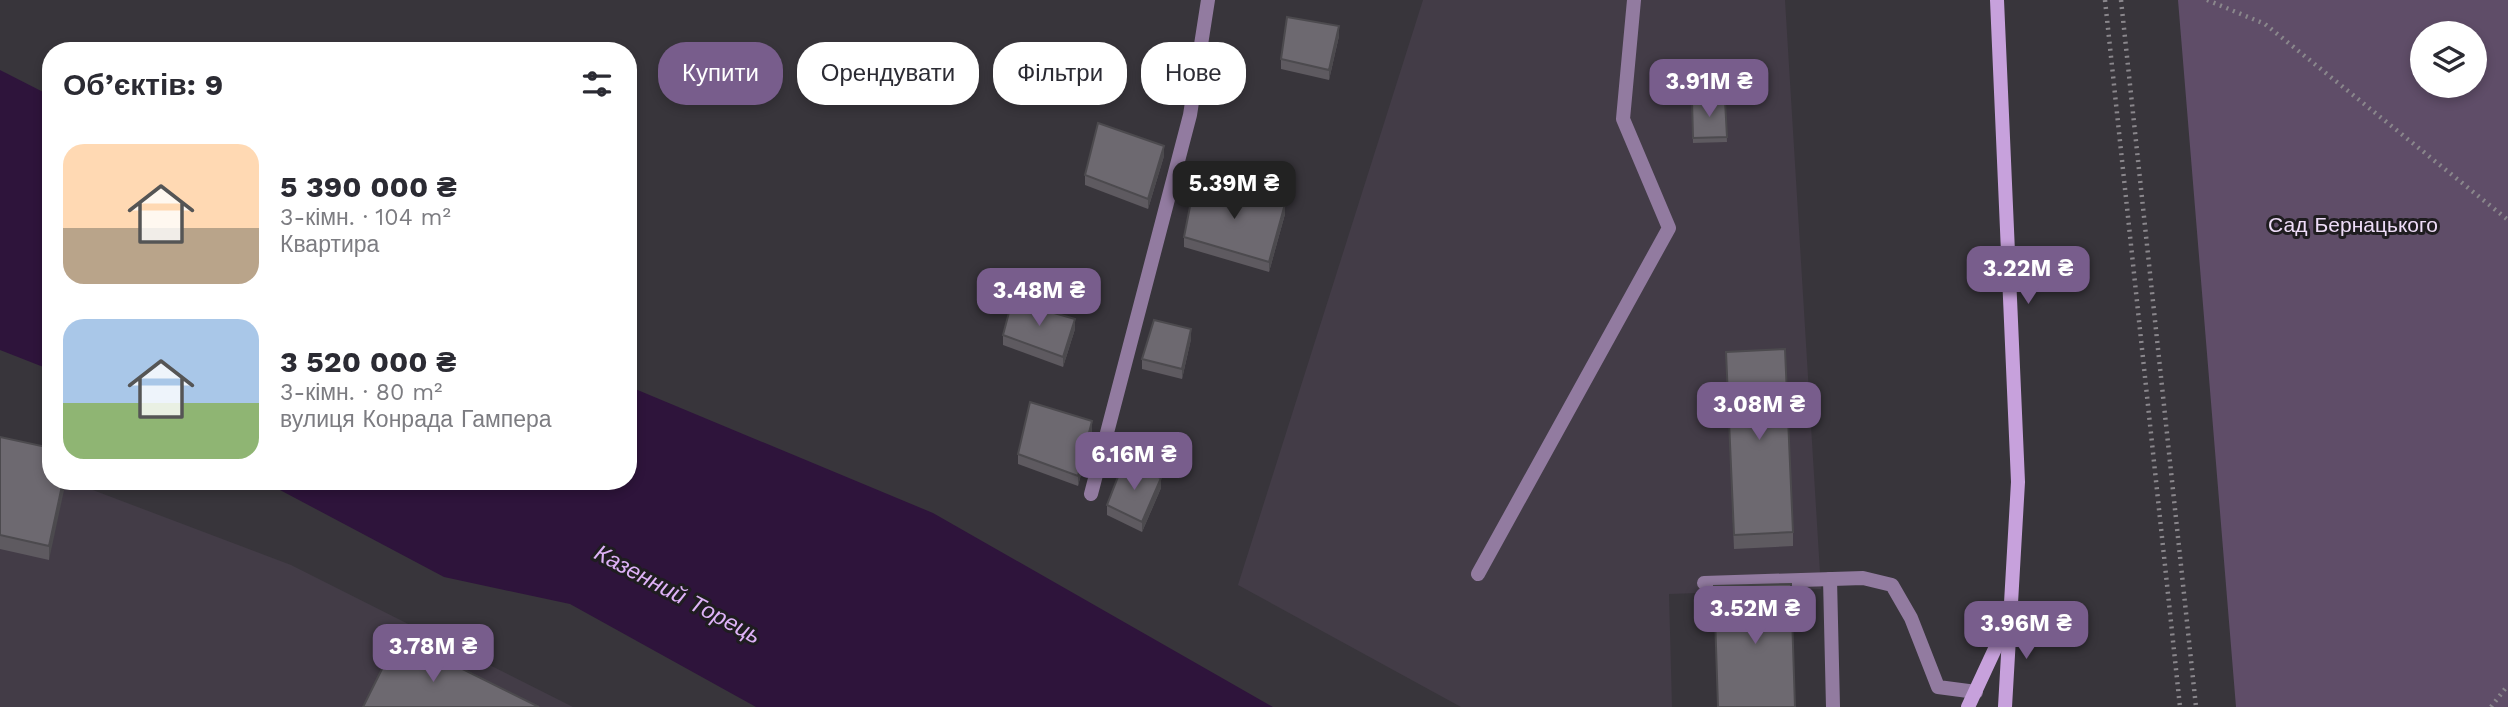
<!DOCTYPE html>
<html lang="uk">
<head>
<meta charset="utf-8">
<style>
	:root { --surface:#fff; --page:#f7f7f7; --text:#2b2b33; --muted:#7c7c81; --accent:#785d8c }
	body { margin:0; font-family:"Work Sans",sans-serif; background:var(--page); color:var(--text); height:100vh; display:flex; flex-direction:column; font-size:26px; white-space:nowrap }
	* { box-sizing:border-box; margin:0 }
	p { font-size:23px; color:var(--muted) }
	.icon { flex:none; width:38px; height:38px; fill:none; stroke:currentColor; stroke-width:2; stroke-linecap:round; stroke-linejoin:round }
	.map { position:relative; flex:1; overflow:hidden }
	.details { position:absolute; left:42px; top:42px; width:595px; height:448px; display:flex; flex-direction:column; background:var(--surface); border-radius:28px; box-shadow:0 4px 10px #0003 }
	.details>* { flex:none }
	.top-card { position:absolute; left:658px; top:42px; width:665px; height:63px; display:flex; gap:14px }
	.buttons { position:absolute; left:2410px; top:21px; display:grid; gap:14px }
	.buttons a { display:grid; place-items:center; width:77px; height:77px; border-radius:50%; background:var(--surface); box-shadow:0 4px 10px #0003; font-size:35px }
	.price { position:absolute; translate:-50% -60px; padding:0 16px; border-radius:14px; background:var(--accent); color:#fff; font-size:23px; line-height:46px; filter:drop-shadow(0 2px 4px #0008) }
	.price::after { content:''; position:absolute; left:50%; top:42px; width:21px; height:16px; margin-left:-10px; background:inherit; clip-path:polygon(0 0,100% 0,50% 100%) }
	.price.current { background:#222; color:#fff }
	ul { padding:0; list-style:none }
	li { display:flex; align-items:center; gap:21px; height:175px; padding:0 21px }
	li span { display:grid; place-items:center; flex:none; width:196px; height:140px; border-radius:21px; color:#555 }
	li>.icon { margin-inline-start:auto }
	span .icon { width:84px; height:84px; fill:#fffc; stroke-width:1 }
	li b { font-size:30px }
	h2 { display:flex; justify-content:space-between; align-items:center; height:84px; padding:0 21px; font-size:30px }
	.tag { padding:0 24px; border-radius:28px; background:var(--surface); box-shadow:0 4px 10px #0003; font-size:24px; line-height:63px }
	.tag.current { background:var(--accent); color:#fff }
	.map>svg:first-child { display:block }
</style>
</head>
<body>
<div class="map">
<svg width="2508" height="707" viewBox="0 0 2508 707">
	<rect width="100%" height="100%" fill="#38353b"/>
	<g fill="#433c47">
		<path d="M 1423,0 L 1785,0 L 1821,589 L 1669,594 L 1672,707 L 1461,707 L 1238,585 Z"/>
		<path d="M 0,456 L 51,481 L 69,481 L 291,565 L 573,707 L 0,707 Z"/>
	</g>
	<path fill="#5f4d68" fill-rule="evenodd" d="M 2178,0 L 2508,0 L 2508,707 L 2236,707 ZM 2422,33 L 2474,33 L 2474,86 L 2422,86 Z"/>
	<g fill="#2e143b">
		<path d="M 0,70 L 51,96 L 51,370 L 0,350 Z"/>
		<path d="M 628,386 L 933,513 L 1273,707 L 756,707 L 570,604 L 444,577 L 263,481 L 628,481 Z"/>
	</g>
	<g fill="none" stroke-linecap="round" stroke-linejoin="round">
		<g stroke="#8a878c" stroke-width="4.5" stroke-dasharray="2 5" stroke-linecap="butt">
			<path d="M 2105,0 L 2180,707"/>
			<path d="M 2121,0 L 2196,707"/>
			<path d="M 2207,0 L 2265,24 L 2508,220"/>
			<path d="M 2491,707 L 2508,685"/>
		</g>
		<g stroke="#927ba0" stroke-width="14">
			<path d="M 1478,574 L 1669,228 L 1623,119 L 1634,0"/>
			<path d="M 1830,579 L 1833,707"/>
			<path d="M 1704,583 L 1863,578 L 1892,585 L 1911,618 L 1938,687 L 1976,692"/>
		</g>
		<path stroke="#927ba0" stroke-width="14" d="M 1091,494 L 1190,115 L 1208,0"/>
		<g stroke="#c7a1dc" stroke-width="14">
			<path d="M 1997,0 L 2018,482 L 2005,707"/>
			<path d="M 1968,707 L 2007,623"/>
		</g>
	</g>
	<g fill="#5e5a60">
		<path d="M 1339,36 L 1329,80 L 1281,69 L 1281,59 Z"/>
		<path d="M 1725,100 L 1727,142 L 1693,143 L 1692,101 Z"/>
		<path d="M 1164,156 L 1148,209 L 1085,185 L 1085,175 Z"/>
		<path d="M 1285,214 L 1269,272 L 1184,247 L 1184,237 Z"/>
		<path d="M 1075,329 L 1063,367 L 1003,345 L 1003,335 Z"/>
		<path d="M 1191,339 L 1182,379 L 1142,369 L 1142,359 Z"/>
		<path d="M 1726,352 L 1793,532 L 1793,546 L 1734,549 Z"/>
		<path d="M 1092,431 L 1078,486 L 1018,464 L 1018,454 Z"/>
		<path d="M 0,437 L 51,448 L 49,560 L 0,549 Z"/>
		<path d="M 1161,488 L 1142,532 L 1107,515 L 1107,505 Z"/>
	</g>
	<g fill="#4c4a4e">
		<path d="M 1339,26 L 1339,36 L 1329,80 L 1329,70 Z"/>
		<path d="M 1164,146 L 1164,156 L 1148,209 L 1148,199 Z"/>
		<path d="M 1285,204 L 1285,214 L 1269,272 L 1269,262 Z"/>
		<path d="M 1075,319 L 1075,329 L 1063,367 L 1063,357 Z"/>
		<path d="M 1191,329 L 1191,339 L 1182,379 L 1182,369 Z"/>
		<path d="M 1092,421 L 1092,431 L 1078,486 L 1078,476 Z"/>
		<path d="M 1161,478 L 1161,488 L 1142,532 L 1142,522 Z"/>
		<path d="M 63,481 L 66,481 L 49,560 L 49,546 Z"/>
	</g>
	<g fill="#6d6970" stroke="#4c4a4e" stroke-width="2">
		<path d="M 1287,17 L 1339,26 L 1329,70 L 1281,59 Z"/>
		<path d="M 1725,100 L 1727,137 L 1693,138 L 1692,101 Z"/>
		<path d="M 1098,123 L 1164,146 L 1148,199 L 1085,175 Z"/>
		<path d="M 1195,181 L 1285,204 L 1269,262 L 1184,237 Z"/>
		<path d="M 1012,301 L 1075,319 L 1063,357 L 1003,335 Z"/>
		<path d="M 1154,320 L 1191,329 L 1182,369 L 1142,359 Z"/>
		<path d="M 1785,349 L 1793,532 L 1734,535 L 1726,352 Z"/>
		<path d="M 1030,402 L 1092,421 L 1078,476 L 1018,454 Z"/>
		<path d="M 0,437 L 51,448 L 51,481 L 63,481 L 49,546 L 0,535 Z"/>
		<path d="M 1123,464 L 1161,478 L 1142,522 L 1107,505 Z"/>
		<path d="M 1791,584 L 1795,707 L 1718,707 L 1714,586 Z"/>
		<path d="M 398,637 L 539,707 L 363,707 Z"/>
	</g>
	<g text-anchor="middle" stroke-width="6" stroke-linejoin="round" paint-order="stroke">
		<g font-size="21" fill="#eedcf8" stroke="#1f1d20">
			<text x="2353" y="232">Сад Бернацького</text>
		</g>
		<g font-size="23" font-style="italic" fill="#deb2f7" stroke="#1f1d20">
			<text transform="translate(678 594) rotate(28)" y="8">Казенний Торець</text>
		</g>
	</g>
</svg>
<div class="buttons">
<a><svg class="icon" aria-label="layers" viewBox="0 0 24 24"><path d="M12 4l9 5-9 5-9-5zM3 14l9 5 9-5"/></svg></a>
</div>
<b class="price" style="left:1709px;top:119px">3.91M ₴</b>
<b class="price current" style="left:1234px;top:221px">5.39M ₴</b>
<b class="price" style="left:2028px;top:306px">3.22M ₴</b>
<b class="price" style="left:1039px;top:328px">3.48M ₴</b>
<b class="price" style="left:1759px;top:442px">3.08M ₴</b>
<b class="price" style="left:1134px;top:492px">6.16M ₴</b>
<b class="price" style="left:1755px;top:646px">3.52M ₴</b>
<b class="price" style="left:2026px;top:661px">3.96M ₴</b>
<b class="price" style="left:433px;top:684px">3.78M ₴</b>
<div class="top-card">
<a class="tag current">Купити</a>
<a class="tag">Орендувати</a>
<a class="tag">Фільтри</a>
<a class="tag">Нове</a>
</div>
<section class="details">
<h2>Об’єктів: 9<svg class="icon" aria-label="filters" viewBox="0 0 24 24"><path d="M4 7h16M4 17h16"/><circle cx="9" cy="7" r="2"/><circle cx="15" cy="17" r="2"/></svg></h2>
<ul>
<li><span style="background:linear-gradient(#ffd9b3 60%,#b9a48a 0)"><svg class="icon" aria-label="home" viewBox="0 0 24 24"><path d="M3 11l9-7 9 7M6 9v11h12V9"/></svg></span><div><b>5 390 000 ₴</b><p>3-кімн. · 104 m²</p><p>Квартира</p></div></li>
<li><span style="background:linear-gradient(#a9c7e8 60%,#8fb573 0)"><svg class="icon" aria-label="home" viewBox="0 0 24 24"><path d="M3 11l9-7 9 7M6 9v11h12V9"/></svg></span><div><b>3 520 000 ₴</b><p>3-кімн. · 80 m²</p><p>вулиця Конрада Гампера</p></div></li>
</ul>
</section>
</div>
</body>
</html>
